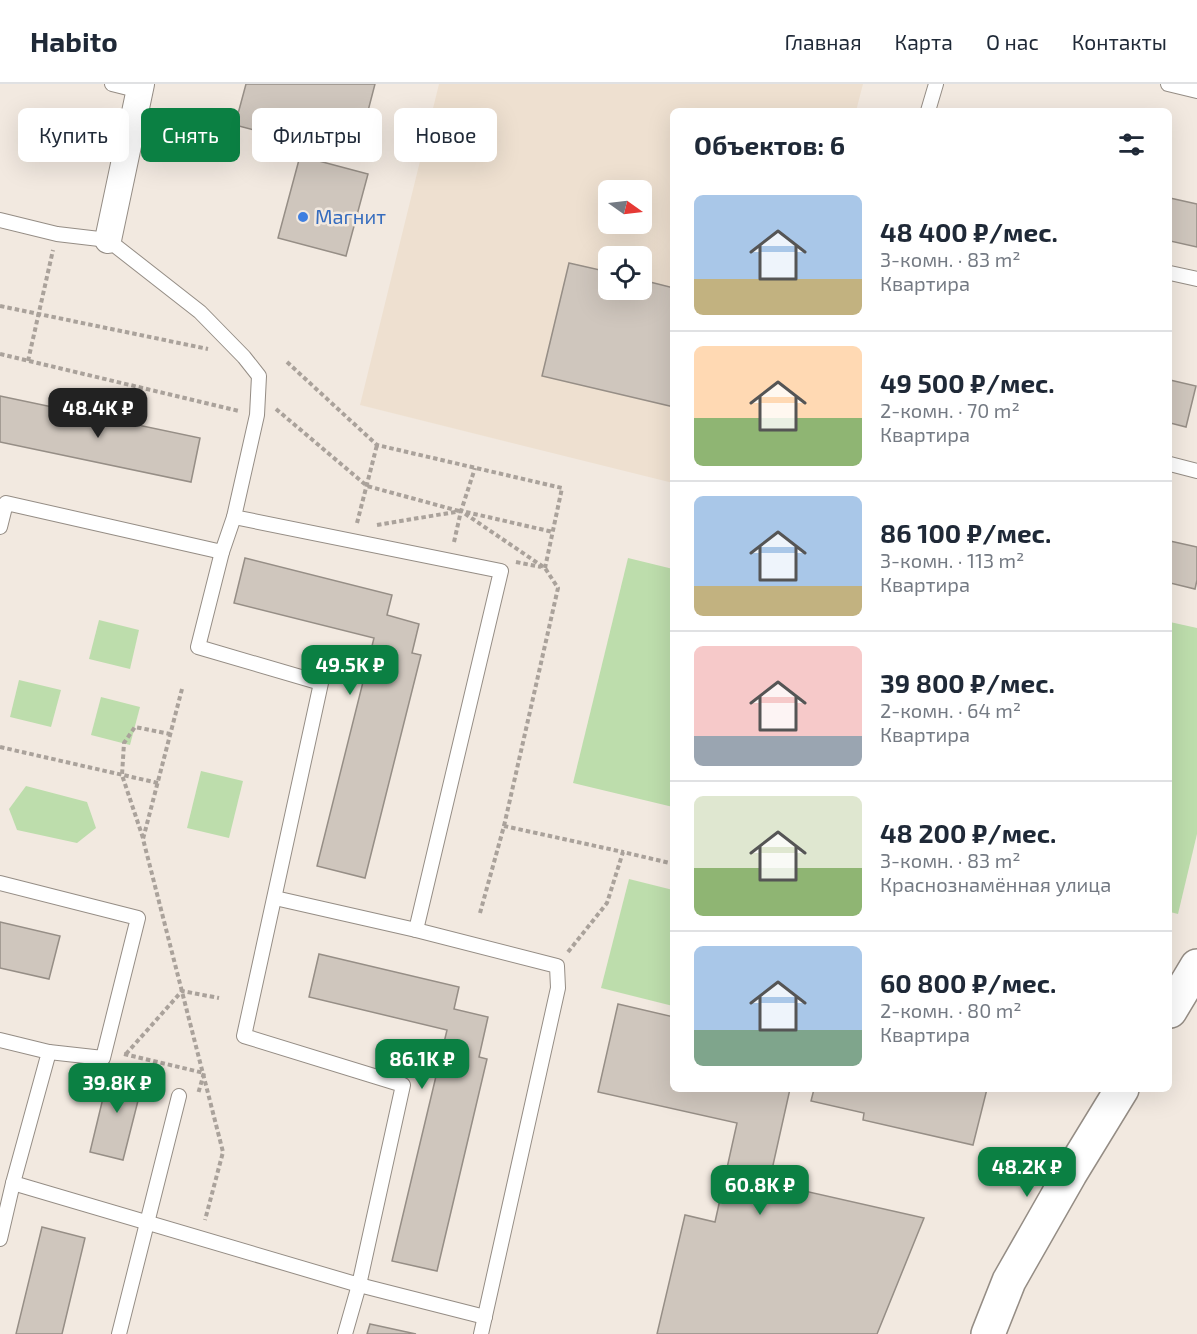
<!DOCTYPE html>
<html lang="ru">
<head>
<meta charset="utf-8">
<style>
	:root { --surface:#fff; --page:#f6f6f7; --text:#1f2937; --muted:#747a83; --line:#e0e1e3; --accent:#0b8043 }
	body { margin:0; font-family:"Exo 2",sans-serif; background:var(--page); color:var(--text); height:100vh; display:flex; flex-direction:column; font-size:22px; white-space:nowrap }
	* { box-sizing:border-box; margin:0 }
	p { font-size:20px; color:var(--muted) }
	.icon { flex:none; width:33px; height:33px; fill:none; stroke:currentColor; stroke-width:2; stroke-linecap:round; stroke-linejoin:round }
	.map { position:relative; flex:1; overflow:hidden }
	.sheet { position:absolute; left:670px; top:24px; width:502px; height:984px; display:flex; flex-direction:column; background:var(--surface); border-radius:9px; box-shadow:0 6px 24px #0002 }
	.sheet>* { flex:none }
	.hud { position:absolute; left:18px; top:24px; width:562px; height:54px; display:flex; gap:12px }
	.needle { width:39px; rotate:104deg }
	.buttons { position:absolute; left:598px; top:96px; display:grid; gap:12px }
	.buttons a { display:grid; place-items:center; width:54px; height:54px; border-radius:9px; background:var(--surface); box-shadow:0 6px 24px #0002; font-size:30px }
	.price { position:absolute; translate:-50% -51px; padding:0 14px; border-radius:12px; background:var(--accent); color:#fff; font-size:20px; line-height:39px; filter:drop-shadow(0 2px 3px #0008) }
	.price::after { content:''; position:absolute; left:50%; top:36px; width:18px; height:14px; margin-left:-9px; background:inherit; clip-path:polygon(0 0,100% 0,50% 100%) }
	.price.on { background:#222; color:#fff }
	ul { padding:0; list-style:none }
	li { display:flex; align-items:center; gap:18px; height:150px; padding:0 24px }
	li+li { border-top:2px solid var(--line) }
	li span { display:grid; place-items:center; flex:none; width:168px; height:120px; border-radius:9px; color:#555 }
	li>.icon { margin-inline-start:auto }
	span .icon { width:72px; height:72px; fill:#fffc; stroke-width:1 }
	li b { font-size:26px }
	h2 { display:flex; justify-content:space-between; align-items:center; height:72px; padding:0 24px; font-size:26px }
	.pill { padding:0 21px; border-radius:9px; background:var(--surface); box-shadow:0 6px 24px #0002; font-size:21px; line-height:54px }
	.pill.on { background:var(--accent); color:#fff }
	header { display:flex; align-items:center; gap:36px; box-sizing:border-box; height:84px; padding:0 30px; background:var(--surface); border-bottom:2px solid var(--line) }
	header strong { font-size:28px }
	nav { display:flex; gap:33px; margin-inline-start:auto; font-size:21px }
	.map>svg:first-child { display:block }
</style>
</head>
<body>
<header>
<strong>Habito</strong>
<nav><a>Главная</a><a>Карта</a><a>О нас</a><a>Контакты</a></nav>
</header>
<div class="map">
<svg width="1197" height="1250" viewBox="0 0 1197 1250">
	<rect width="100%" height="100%" fill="#f2e9e0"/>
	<path fill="#eee0d0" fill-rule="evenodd" d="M 439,0 L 863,0 L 856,27 L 674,27 L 673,399 L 360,321 ZM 609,106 L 642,106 L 642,140 L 609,140 ZM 609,172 L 642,172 L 642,206 L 609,206 Z"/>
	<g fill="#bdddac">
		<path d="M 628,474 L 673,485 L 673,723 L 573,699 Z"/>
		<path d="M 99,536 L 139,546 L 130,585 L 89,575 Z"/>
		<path d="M 1170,538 L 1197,544 L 1197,750 L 1178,830 L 1170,828 Z"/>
		<path d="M 19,596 L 61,606 L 51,643 L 10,633 Z"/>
		<path d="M 101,613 L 140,623 L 130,661 L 91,651 Z"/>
		<path d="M 201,687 L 243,697 L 229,754 L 187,744 Z"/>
		<path d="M 26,702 L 87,718 L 96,744 L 77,759 L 17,746 L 9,725 Z"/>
		<path d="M 629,795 L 673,806 L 673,922 L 601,904 Z"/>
	</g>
	<g fill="#cfc6bd" stroke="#968e86" stroke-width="1.5">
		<path d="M 246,0 L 375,0 L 356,73 L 235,41 Z"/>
		<path d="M 300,72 L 368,90 L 346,172 L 278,154 Z"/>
		<path d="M 1170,114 L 1197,120 L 1197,163 L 1170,157 Z"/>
		<path d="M 569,179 L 609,188 L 609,206 L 642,206 L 642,196 L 674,204 L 674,323 L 542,292 Z"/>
		<path d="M 1170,296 L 1196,302 L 1186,343 L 1170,339 Z"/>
		<path d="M 0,312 L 200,354 L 191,398 L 0,358 Z"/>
		<path d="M 1170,457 L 1197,463 L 1197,496 L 1195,505 L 1170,499 Z"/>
		<path d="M 245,474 L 392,511 L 387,531 L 419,540 L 412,569 L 421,571 L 365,794 L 317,782 L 374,554 L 234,519 Z"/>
		<path d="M 0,838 L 60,852 L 49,895 L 0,884 Z"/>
		<path d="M 319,870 L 459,903 L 454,925 L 488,933 L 479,973 L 487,975 L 437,1187 L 392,1177 L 447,946 L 309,913 Z"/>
		<path d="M 618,920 L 674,933 L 674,1005 L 790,1005 L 769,1099 L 924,1134 L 877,1250 L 657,1250 L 685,1131 L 715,1138 L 737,1039 L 598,1008 Z"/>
		<path d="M 110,985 L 144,993 L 123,1076 L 90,1068 Z"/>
		<path d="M 814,1005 L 987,1005 L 973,1061 L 863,1036 L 864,1029 L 811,1017 Z"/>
		<path d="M 42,1143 L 85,1154 L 62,1250 L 16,1250 Z"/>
		<path d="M 370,1240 L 416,1250 L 367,1250 Z"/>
	</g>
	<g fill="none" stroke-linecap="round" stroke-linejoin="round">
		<g stroke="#958d85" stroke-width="16">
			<g id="lane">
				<path d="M 112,0 L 140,7"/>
				<path d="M 1168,0 L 1197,7"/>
				<path d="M 928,27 L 936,0"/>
				<path d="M 0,136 L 57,150 L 108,156 L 200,228 L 244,273 L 259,292 L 257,331 L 234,433 L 501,487 L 416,846 L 557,882 L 558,904 L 481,1250"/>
				<path d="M 1170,189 L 1197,195"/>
				<path d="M 1170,380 L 1197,387"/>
				<path d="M 0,443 L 6,419 L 222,468 L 234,433"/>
				<path d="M 0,799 L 138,834 L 103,974 L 49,968"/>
				<path d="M 275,814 L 416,846"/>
				<path d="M 0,956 L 49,968 L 13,1099 L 359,1201 L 403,1001 L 244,952 L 321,599 L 198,563 L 222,468"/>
				<path d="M 0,1155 L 13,1099"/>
				<path d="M 119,1250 L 179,1012"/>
				<path d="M 345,1250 L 359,1201 L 485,1233"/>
			</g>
		</g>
		<g stroke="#958d85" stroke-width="28">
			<path id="street" d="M 108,156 L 141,0"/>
		</g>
		<g stroke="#958d85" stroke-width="36">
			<g id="secondary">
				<path d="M 1170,927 L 1197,882"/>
				<path d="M 988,1250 L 1009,1197 L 1070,1090 L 1122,1005"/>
			</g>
		</g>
		<g stroke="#aaa29b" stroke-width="4" stroke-dasharray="4.5 3" stroke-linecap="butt">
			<path d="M 0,222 L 208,265"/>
			<path d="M 0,270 L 239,327"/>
			<path d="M 28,277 L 53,166"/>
			<path d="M 287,278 L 377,361 L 562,404 L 545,484"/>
			<path d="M 276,325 L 367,402 L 459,427"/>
			<path d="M 466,428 L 553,448"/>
			<path d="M 357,439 L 377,361"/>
			<path d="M 377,441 L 461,427 L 545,484 L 558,504 L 504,742"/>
			<path d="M 454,458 L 461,427 L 475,384"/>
			<path d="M 516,478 L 541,483"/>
			<path d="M 182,605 L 143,755 L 223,1068 L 205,1136"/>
			<path d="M 0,663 L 158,699"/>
			<path d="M 143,754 L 122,691 L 124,659 L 135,643 L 170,650"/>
			<path d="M 480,829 L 504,742 L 623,768"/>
			<path d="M 568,868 L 607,819 L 623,768 L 674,780"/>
			<path d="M 124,970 L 204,989 L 198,1010"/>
			<path d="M 126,970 L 182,907 L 219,914"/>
		</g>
		<use href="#lane" stroke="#fff" stroke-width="14"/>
		<use href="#street" stroke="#fff" stroke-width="26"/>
		<use href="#secondary" stroke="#fff" stroke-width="33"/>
	</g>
	<circle fill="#3f7fe0" stroke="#f2e9e0" stroke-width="2" cx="303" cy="133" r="6"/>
	<g text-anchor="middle" stroke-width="5" stroke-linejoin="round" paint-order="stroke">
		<g font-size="20" fill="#366cbe" stroke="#f2e9e0" text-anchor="start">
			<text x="315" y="140">Магнит</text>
		</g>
	</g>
</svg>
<div class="buttons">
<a><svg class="needle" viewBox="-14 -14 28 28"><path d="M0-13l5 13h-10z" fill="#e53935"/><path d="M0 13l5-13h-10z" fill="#747a83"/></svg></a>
<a><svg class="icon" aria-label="locate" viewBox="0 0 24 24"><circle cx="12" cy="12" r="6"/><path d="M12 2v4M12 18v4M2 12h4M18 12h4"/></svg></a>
</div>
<b class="price on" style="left:98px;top:355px">48.4K ₽</b>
<b class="price" style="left:350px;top:612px">49.5K ₽</b>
<b class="price" style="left:422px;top:1006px">86.1K ₽</b>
<b class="price" style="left:117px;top:1030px">39.8K ₽</b>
<b class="price" style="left:1027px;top:1114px">48.2K ₽</b>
<b class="price" style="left:760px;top:1132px">60.8K ₽</b>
<div class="hud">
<a class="pill">Купить</a>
<a class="pill on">Снять</a>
<a class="pill">Фильтры</a>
<a class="pill">Новое</a>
</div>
<section class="sheet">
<h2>Объектов: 6<svg class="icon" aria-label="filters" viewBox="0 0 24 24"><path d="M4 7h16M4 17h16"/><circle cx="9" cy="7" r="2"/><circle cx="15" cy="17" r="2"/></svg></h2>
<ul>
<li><span style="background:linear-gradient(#a9c7e8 70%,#c2b280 0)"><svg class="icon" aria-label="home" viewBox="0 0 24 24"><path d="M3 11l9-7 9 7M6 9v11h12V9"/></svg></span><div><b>48 400 ₽/мес.</b><p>3-комн. · 83 m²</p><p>Квартира</p></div></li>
<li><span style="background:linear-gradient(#ffd9b3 60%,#8fb573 0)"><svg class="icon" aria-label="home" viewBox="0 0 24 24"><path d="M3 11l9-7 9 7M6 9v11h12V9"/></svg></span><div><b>49 500 ₽/мес.</b><p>2-комн. · 70 m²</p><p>Квартира</p></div></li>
<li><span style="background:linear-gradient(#a9c7e8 75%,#c2b280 0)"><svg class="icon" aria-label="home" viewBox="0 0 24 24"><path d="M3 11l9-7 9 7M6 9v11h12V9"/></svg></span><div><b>86 100 ₽/мес.</b><p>3-комн. · 113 m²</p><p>Квартира</p></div></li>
<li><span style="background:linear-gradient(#f6c9c9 75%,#9aa5b1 0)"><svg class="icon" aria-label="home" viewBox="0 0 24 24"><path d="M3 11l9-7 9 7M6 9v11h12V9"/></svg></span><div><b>39 800 ₽/мес.</b><p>2-комн. · 64 m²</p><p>Квартира</p></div></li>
<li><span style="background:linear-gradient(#dfe7d0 60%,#8fb573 0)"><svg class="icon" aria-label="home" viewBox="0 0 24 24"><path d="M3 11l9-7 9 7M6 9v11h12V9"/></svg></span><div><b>48 200 ₽/мес.</b><p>3-комн. · 83 m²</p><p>Краснознамённая улица</p></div></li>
<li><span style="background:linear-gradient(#a9c7e8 70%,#7fa58c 0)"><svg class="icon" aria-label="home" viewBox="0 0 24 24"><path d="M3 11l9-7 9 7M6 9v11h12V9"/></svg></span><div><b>60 800 ₽/мес.</b><p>2-комн. · 80 m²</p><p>Квартира</p></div></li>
</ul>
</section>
</div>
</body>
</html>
